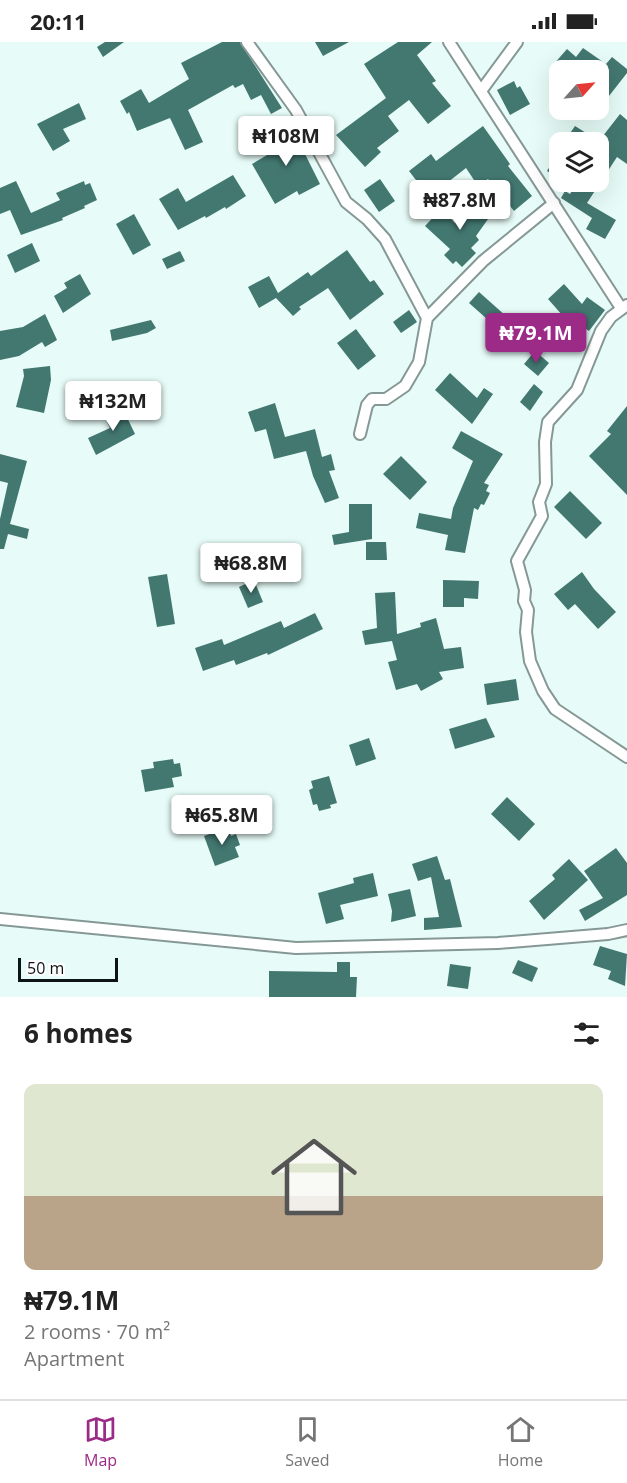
<!DOCTYPE html>
<html lang="en">
<head>
<meta charset="utf-8">
<style>
	:root { --surface:#fff; --page:#f6f6f6; --text:#222; --muted:#767676; --line:#e0e0e0; --accent:#9c2a87 }
	body { margin:0; font-family:"Open Sans",sans-serif; background:var(--page); color:var(--text); height:100vh; display:flex; flex-direction:column; font-size:22px; white-space:nowrap }
	* { box-sizing:border-box; margin:0 }
	p { font-size:20px; color:var(--muted) }
	.icon { flex:none; width:33px; height:33px; fill:none; stroke:currentColor; stroke-width:2; stroke-linecap:round; stroke-linejoin:round }
	.map { position:relative; height:955px; overflow:hidden }
	.side { display:flex; flex-direction:column; background:var(--surface); flex:1 }
	.side>* { flex:none }
	.needle { width:39px; rotate:63deg }
	.fabs { position:absolute; left:549px; top:18px; display:grid; gap:12px }
	.fabs a { display:grid; place-items:center; width:60px; height:60px; border-radius:12px; background:var(--surface); box-shadow:0 6px 24px #0002; font-size:30px }
	.scale { position:absolute; left:18px; bottom:15px; width:100px; box-sizing:border-box; padding-left:6px; border:3px solid #0d1413; border-top:0; font-size:16px; line-height:21px; white-space:nowrap; color:#0d1413; -webkit-text-stroke:4px #fff; paint-order:stroke }
	.price { position:absolute; translate:-50% -51px; padding:0 14px; border-radius:6px; background:#fff; color:#222; font-size:20px; line-height:39px; filter:drop-shadow(0 2px 3px #0008) }
	.price::after { content:''; position:absolute; left:50%; top:36px; width:18px; height:14px; margin-left:-9px; background:inherit; clip-path:polygon(0 0,100% 0,50% 100%) }
	.price.active { background:var(--accent); color:#fff }
	ul { padding:0; list-style:none }
	li { display:grid; align-content:center; gap:12px; height:318px; padding:0 24px }
	li+li { border-top:2px solid var(--line) }
	li span { display:grid; place-items:center; height:186px; border-radius:12px; color:#555 }
	li>.icon { margin-inline-start:auto }
	span .icon { width:108px; height:108px; fill:#fffc; stroke-width:1 }
	li b { font-size:26px }
	h2 { display:flex; justify-content:space-between; align-items:center; height:72px; padding:0 24px; font-size:26px }
	.status { display:flex; justify-content:space-between; align-items:center; height:42px; padding:0 30px; background:var(--surface); direction:ltr }
	.status svg { height:16px; fill:currentColor }
	.menu { display:flex; justify-content:space-around; align-items:center; height:84px; border-top:2px solid var(--line); background:var(--surface); font-size:16px; color:var(--muted) }
	.menu a { display:grid; justify-items:center; gap:3px }
	.menu .active { color:var(--accent) }
	.map>svg:first-child { display:block }
</style>
</head>
<body>
<div class="status"><b>20:11</b><svg viewBox="0 0 49 12"><path d="M0 12V9h3v3zM5 12V6h3v6zM10 12V3h3v9zM15 12V0h3v12zM26 1h20v11H26zM47 4h2v5h-2z"/></svg></div>
<div class="map">
<svg width="627" height="955" viewBox="0 0 627 955">
	<rect width="100%" height="100%" fill="#e7fcf8"/>
	<g fill="#437871">
		<path d="M 105,0 L 124,0 L 103,15 L 97,5 Z"/>
		<path d="M 222,0 L 240,0 L 282,66 L 271,72 L 261,53 L 251,58 L 243,42 L 235,46 L 233,43 L 188,68 L 203,100 L 185,108 L 170,76 L 137,89 L 129,70 L 127,72 L 120,59 L 141,47 L 149,61 L 189,37 L 181,21 Z"/>
		<path d="M 315,0 L 349,0 L 323,14 Z"/>
		<path d="M 398,0 L 432,0 L 417,13 L 436,39 L 432,41 L 451,64 L 428,82 L 409,58 L 388,74 L 399,89 L 377,106 L 381,110 L 365,125 L 336,93 L 386,56 L 364,22 Z"/>
		<path d="M 583,6 L 606,22 L 612,15 L 627,27 L 627,31 L 598,68 L 598,28 L 559,28 L 553,23 L 567,7 L 576,15 Z"/>
		<path d="M 514,39 L 517,46 L 520,44 L 530,62 L 510,73 L 497,48 Z"/>
		<path d="M 79,61 L 86,77 L 63,87 L 70,99 L 53,109 L 37,82 Z"/>
		<path d="M 620,72 L 627,78 L 627,122 L 617,115 L 587,161 L 616,178 L 605,197 L 586,187 L 592,176 L 561,156 L 565,149 L 570,152 L 578,140 L 598,140 L 598,100 L 564,100 L 575,84 L 599,99 Z"/>
		<path d="M 483,84 L 510,122 L 508,124 L 532,154 L 514,169 L 488,137 L 478,144 L 466,126 L 429,155 L 409,129 L 431,112 L 436,119 Z"/>
		<path d="M 289,85 L 293,85 L 306,107 L 303,108 L 320,142 L 299,153 L 297,149 L 275,162 L 252,122 L 274,109 L 267,98 Z"/>
		<path d="M 560,108 L 560,137 L 547,129 Z"/>
		<path d="M 233,133 L 246,154 L 226,167 L 225,165 L 206,176 L 205,174 L 178,188 L 159,157 L 178,146 L 186,160 Z"/>
		<path d="M 380,137 L 395,159 L 379,170 L 364,148 Z"/>
		<path d="M 16,139 L 31,171 L 60,158 L 56,151 L 84,139 L 85,143 L 90,141 L 97,158 L 84,164 L 85,166 L 62,176 L 63,178 L 21,193 L 10,168 L 0,172 L 0,146 Z"/>
		<path d="M 473,156 L 493,170 L 476,194 L 479,198 L 471,206 L 476,211 L 462,225 L 456,219 L 453,222 L 444,213 L 450,207 L 425,184 L 441,167 L 455,181 Z"/>
		<path d="M 134,172 L 151,203 L 133,213 L 116,182 Z"/>
		<path d="M 32,201 L 40,219 L 15,231 L 7,213 Z"/>
		<path d="M 347,208 L 370,240 L 374,238 L 384,252 L 350,278 L 328,246 L 299,265 L 301,267 L 293,274 L 276,256 L 259,266 L 248,245 L 269,234 L 278,251 L 308,230 L 311,234 Z"/>
		<path d="M 180,209 L 185,219 L 167,227 L 162,217 Z"/>
		<path d="M 80,232 L 91,252 L 63,271 L 54,254 L 67,246 L 64,241 Z"/>
		<path d="M 564,242 L 582,262 L 587,255 L 605,268 L 589,289 L 565,272 L 563,274 L 548,257 Z"/>
		<path d="M 479,250 L 506,274 L 509,271 L 523,285 L 502,308 L 488,295 L 496,285 L 469,261 Z"/>
		<path d="M 409,268 L 417,280 L 401,291 L 393,280 Z"/>
		<path d="M 45,272 L 57,298 L 45,305 L 42,300 L 19,314 L 0,318 L 0,289 L 23,285 Z"/>
		<path d="M 151,278 L 156,286 L 147,291 L 112,299 L 110,288 Z"/>
		<path d="M 356,287 L 376,314 L 358,328 L 337,301 Z"/>
		<path d="M 535,309 L 549,321 L 538,334 L 524,322 Z"/>
		<path d="M 50,324 L 51,338 L 44,371 L 16,365 L 24,334 L 23,327 Z"/>
		<path d="M 450,331 L 477,356 L 484,346 L 493,352 L 472,382 L 435,348 Z"/>
		<path d="M 534,342 L 543,350 L 530,369 L 520,360 Z"/>
		<path d="M 275,361 L 285,395 L 315,387 L 322,415 L 331,412 L 335,428 L 329,429 L 339,456 L 325,461 L 313,434 L 306,409 L 274,417 L 266,387 L 255,390 L 248,370 Z"/>
		<path d="M 627,364 L 627,453 L 589,414 L 611,392 L 607,389 Z"/>
		<path d="M 122,365 L 135,392 L 96,413 L 88,396 L 110,386 L 104,374 Z"/>
		<path d="M 461,389 L 503,412 L 484,441 L 489,443 L 486,449 L 490,451 L 484,463 L 481,462 L 478,468 L 474,466 L 465,511 L 445,508 L 448,493 L 416,486 L 419,471 L 451,477 L 453,466 L 473,419 L 452,406 Z"/>
		<path d="M 0,412 L 27,419 L 10,482 L 29,487 L 27,497 L 8,492 L 4,507 L 0,507 L 0,477 L 8,441 L 0,439 Z"/>
		<path d="M 401,414 L 427,440 L 410,458 L 383,432 Z"/>
		<path d="M 570,449 L 602,481 L 586,497 L 554,465 Z"/>
		<path d="M 349,462 L 372,462 L 372,497 L 334,503 L 332,493 L 349,490 Z"/>
		<path d="M 366,500 L 386,500 L 387,518 L 366,518 Z"/>
		<path d="M 582,530 L 594,547 L 616,570 L 598,587 L 575,562 L 568,568 L 554,552 Z"/>
		<path d="M 167,532 L 175,582 L 157,585 L 148,535 Z"/>
		<path d="M 254,538 L 263,560 L 248,566 L 239,545 Z"/>
		<path d="M 443,538 L 479,539 L 478,557 L 464,556 L 464,565 L 443,565 Z"/>
		<path d="M 395,550 L 397,592 L 421,585 L 420,581 L 436,576 L 444,607 L 461,605 L 464,626 L 439,630 L 443,637 L 421,649 L 417,642 L 396,648 L 388,620 L 397,618 L 392,599 L 365,603 L 362,589 L 377,586 L 375,551 Z"/>
		<path d="M 315,571 L 323,587 L 268,613 L 267,611 L 236,623 L 234,618 L 203,629 L 195,606 L 222,597 L 224,603 L 281,579 L 284,586 Z"/>
		<path d="M 516,637 L 519,658 L 487,663 L 484,642 Z"/>
		<path d="M 486,676 L 495,695 L 455,707 L 449,687 Z"/>
		<path d="M 369,696 L 376,717 L 356,724 L 349,703 Z"/>
		<path d="M 173,717 L 174,722 L 180,721 L 182,734 L 172,736 L 174,745 L 145,750 L 141,728 L 154,726 L 153,720 Z"/>
		<path d="M 329,734 L 337,761 L 330,763 L 331,766 L 319,769 L 317,762 L 313,763 L 309,748 L 313,746 L 311,739 Z"/>
		<path d="M 507,755 L 535,782 L 519,799 L 491,772 Z"/>
		<path d="M 228,785 L 231,794 L 236,792 L 240,803 L 235,805 L 239,815 L 215,824 L 204,794 Z"/>
		<path d="M 616,806 L 627,821 L 627,853 L 585,879 L 579,868 L 603,856 L 584,829 Z"/>
		<path d="M 437,814 L 445,838 L 450,837 L 462,885 L 424,888 L 424,876 L 439,875 L 431,835 L 418,839 L 412,822 Z"/>
		<path d="M 569,817 L 588,838 L 544,878 L 529,859 L 555,837 L 552,833 Z"/>
		<path d="M 373,831 L 378,854 L 340,863 L 344,877 L 326,882 L 318,851 L 354,841 L 353,836 Z"/>
		<path d="M 410,847 L 416,874 L 391,880 L 392,869 L 388,852 Z"/>
		<path d="M 600,904 L 627,912 L 625,944 L 608,937 L 611,929 L 593,923 Z"/>
		<path d="M 518,918 L 538,926 L 532,940 L 512,931 Z"/>
		<path d="M 337,920 L 350,920 L 350,935 L 357,935 L 356,955 L 269,955 L 269,929 L 337,930 Z"/>
		<path d="M 450,922 L 471,925 L 468,947 L 447,944 Z"/>
	</g>
	<g fill="none" stroke-linecap="round" stroke-linejoin="round">
		<g stroke="#859895" stroke-width="14">
			<g id="street">
				<path d="M 247,0 L 296,68 L 346,160 L 367,177 L 385,197 L 427,276"/>
				<path d="M 449,0 L 621,266"/>
				<path d="M 481,49 L 517,0"/>
				<path d="M 627,263 L 611,275 L 601,289 L 577,348 L 548,380 L 545,400 L 546,442 L 539,460 L 542,474 L 517,519 L 525,548 L 524,559 L 528,568 L 526,590 L 530,619 L 543,649 L 555,667 L 627,715"/>
				<path d="M 360,392 L 367,363 L 372,357 L 386,357 L 405,344 L 419,320 L 427,276 L 483,219 L 554,161"/>
				<path d="M 0,877 L 296,906 L 498,901 L 608,892 L 627,888"/>
			</g>
		</g>
		<use href="#street" stroke="#fff" stroke-width="10"/>
	</g>
</svg>
<div class="fabs">
<a><svg class="needle" viewBox="-14 -14 28 28"><path d="M0-13l5 13h-10z" fill="#e53935"/><path d="M0 13l5-13h-10z" fill="#767676"/></svg></a>
<a><svg class="icon" aria-label="layers" viewBox="0 0 24 24"><path d="M12 4l9 5-9 5-9-5zM3 14l9 5 9-5"/></svg></a>
</div>
<div class="scale">50 m</div>
<b class="price" style="left:286px;top:125px">₦108M</b>
<b class="price" style="left:460px;top:189px">₦87.8M</b>
<b class="price active" style="left:536px;top:322px">₦79.1M</b>
<b class="price" style="left:113px;top:390px">₦132M</b>
<b class="price" style="left:251px;top:552px">₦68.8M</b>
<b class="price" style="left:222px;top:804px">₦65.8M</b>
</div>
<section class="side">
<h2>6 homes<svg class="icon" aria-label="filters" viewBox="0 0 24 24"><path d="M4 7h16M4 17h16"/><circle cx="9" cy="7" r="2"/><circle cx="15" cy="17" r="2"/></svg></h2>
<ul>
<li><span style="background:linear-gradient(#dfe7d0 60%,#b9a48a 0)"><svg class="icon" aria-label="home" viewBox="0 0 24 24"><path d="M3 11l9-7 9 7M6 9v11h12V9"/></svg></span><div><b>₦79.1M</b><p>2 rooms · 70 m²</p><p>Apartment</p></div></li>
</ul>
</section>
<nav class="menu">
<a class="active"><svg class="icon" aria-label="map" viewBox="0 0 24 24"><path d="M3 6l6-2 6 2 6-2v14l-6 2-6-2-6 2zM9 4v14M15 6v14"/></svg>Map</a>
<a><svg class="icon" aria-label="saved" viewBox="0 0 24 24"><path d="M7 4h10v16l-5-4-5 4z"/></svg>Saved</a>
<a><svg class="icon" aria-label="home" viewBox="0 0 24 24"><path d="M3 11l9-7 9 7M6 9v11h12V9"/></svg>Home</a>
</nav>
</body>
</html>
